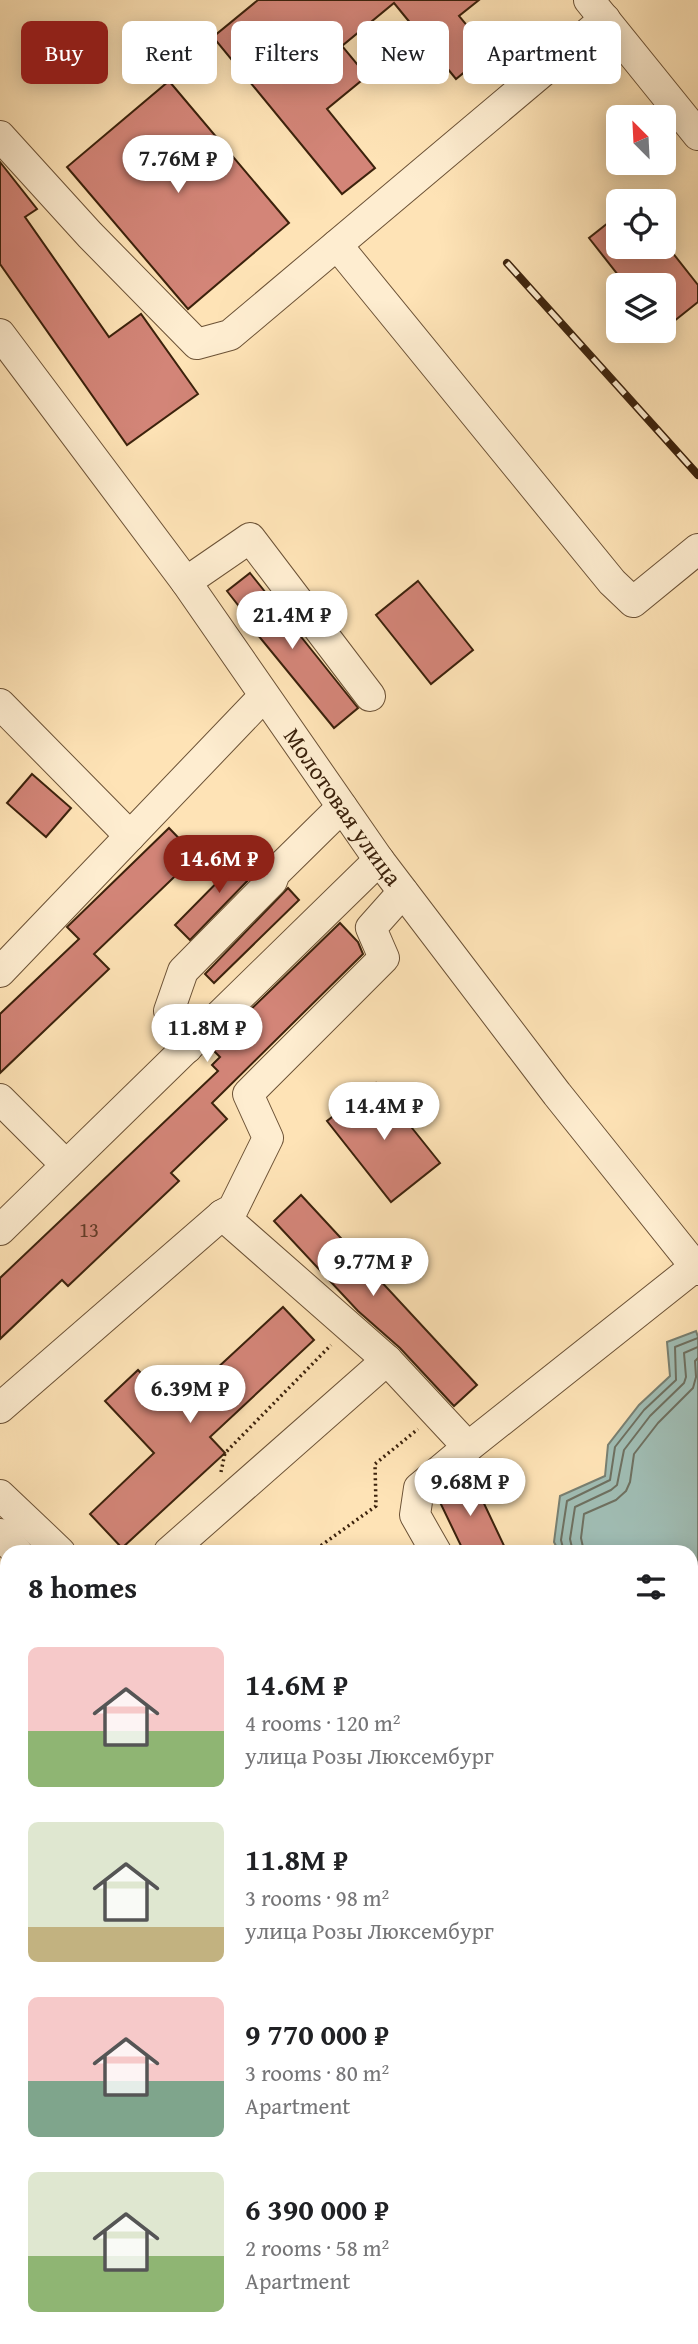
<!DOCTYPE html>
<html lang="en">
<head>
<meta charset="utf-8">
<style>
	:root { --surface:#fff; --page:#f6f6f6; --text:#202124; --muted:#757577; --accent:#8f2418 }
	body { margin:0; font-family:"Gentium Book Plus",serif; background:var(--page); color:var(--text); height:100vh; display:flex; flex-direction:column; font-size:26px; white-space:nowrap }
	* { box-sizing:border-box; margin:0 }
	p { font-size:23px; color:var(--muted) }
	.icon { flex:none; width:38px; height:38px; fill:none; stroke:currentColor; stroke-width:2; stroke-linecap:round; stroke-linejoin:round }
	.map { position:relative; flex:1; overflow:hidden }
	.drawer { position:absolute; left:0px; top:1545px; width:698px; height:800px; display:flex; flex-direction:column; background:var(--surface); border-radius:21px 21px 0 0; box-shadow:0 4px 18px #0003 }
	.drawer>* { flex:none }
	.hud { position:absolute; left:21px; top:21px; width:656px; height:63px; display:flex; gap:14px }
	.needle { width:46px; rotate:336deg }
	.buttons { position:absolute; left:606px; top:105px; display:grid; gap:14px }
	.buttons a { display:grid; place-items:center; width:70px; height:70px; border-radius:10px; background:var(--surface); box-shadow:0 4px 18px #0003; font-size:35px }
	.price { position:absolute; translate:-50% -60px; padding:0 16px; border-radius:24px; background:#fff; color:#222; font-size:23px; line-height:46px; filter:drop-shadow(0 2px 4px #0008) }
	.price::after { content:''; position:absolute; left:50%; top:42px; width:21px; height:16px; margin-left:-10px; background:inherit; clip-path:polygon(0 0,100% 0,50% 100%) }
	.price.on { background:var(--accent); color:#fff }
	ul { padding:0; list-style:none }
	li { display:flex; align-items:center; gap:21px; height:175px; padding:0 28px }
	li span { display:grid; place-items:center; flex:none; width:196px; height:140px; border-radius:10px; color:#555 }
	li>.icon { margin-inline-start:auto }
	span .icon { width:84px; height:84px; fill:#fffc; stroke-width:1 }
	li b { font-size:30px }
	h2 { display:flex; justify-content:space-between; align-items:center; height:84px; padding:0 28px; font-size:30px }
	.chip { padding:0 24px; border-radius:10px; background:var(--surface); box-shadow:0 4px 18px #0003; font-size:24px; line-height:63px }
	.chip.on { background:var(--accent); color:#fff }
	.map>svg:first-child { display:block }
</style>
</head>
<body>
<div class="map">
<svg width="698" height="2344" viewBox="0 0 698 2344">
	<rect width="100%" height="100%" fill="#fee3b6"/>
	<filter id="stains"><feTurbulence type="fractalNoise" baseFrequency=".00286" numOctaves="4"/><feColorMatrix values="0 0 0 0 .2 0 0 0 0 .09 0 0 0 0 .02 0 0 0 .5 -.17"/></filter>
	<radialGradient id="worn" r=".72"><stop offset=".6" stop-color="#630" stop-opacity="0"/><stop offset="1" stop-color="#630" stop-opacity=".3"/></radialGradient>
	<path fill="#c0c48e" stroke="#7e734d" stroke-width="2" d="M 0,2183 L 7,2199 L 7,2338 L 82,2338 L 86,2344 L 0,2344 Z"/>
	<path fill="#a0bdb4" stroke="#787f71" stroke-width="2" d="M 696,1331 L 698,1337 L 698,1723 L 691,1720 L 691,1552 L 559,1552 L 554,1542 L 560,1496 L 605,1476 L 608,1445 L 639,1405 L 670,1376 L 667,1342 Z"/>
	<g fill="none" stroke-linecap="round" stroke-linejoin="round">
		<g stroke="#6e7060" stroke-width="2">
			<path d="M 564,1552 L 561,1540 L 567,1501 L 610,1480 L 615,1447 L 644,1410 L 676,1380 L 675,1347 L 698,1338"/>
			<path d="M 573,1552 L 570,1539 L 575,1507 L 611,1490 L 617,1485 L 624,1450 L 650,1416 L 684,1383 L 686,1377 L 684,1353 L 698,1347"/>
			<path d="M 584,1552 L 581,1538 L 584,1514 L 616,1500 L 626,1491 L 630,1482 L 634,1454 L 658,1423 L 693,1388 L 696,1377 L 695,1361 L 698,1358"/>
		</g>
		<g stroke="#787f71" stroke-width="6">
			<path d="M 691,2235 L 698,2229"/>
			<path d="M 556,2344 L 559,2338"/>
		</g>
	</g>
	<g fill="#d38578" stroke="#3c220c" stroke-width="2">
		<path d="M 258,0 L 479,0 L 459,16 L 489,52 L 456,79 L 394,3 L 342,46 L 367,76 L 327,109 L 375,168 L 342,194 L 213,37 Z"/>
		<path d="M 169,81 L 289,223 L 188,309 L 67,167 Z"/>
		<path d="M 0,162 L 37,209 L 25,217 L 109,337 L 141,314 L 198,394 L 127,445 L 0,264 Z"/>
		<path d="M 618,215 L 618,247 L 668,247 L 698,285 L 698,302 L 663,330 L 663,285 L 626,285 L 589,238 Z"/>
		<path d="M 250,573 L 358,708 L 334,728 L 257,634 L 252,623 L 227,591 Z"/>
		<path d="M 418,581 L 473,650 L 431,684 L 376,615 Z"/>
		<path d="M 32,774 L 71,808 L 46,837 L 7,803 Z"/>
		<path d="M 169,828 L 196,856 L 94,954 L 109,969 L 0,1073 L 0,1014 L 79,939 L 67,927 Z"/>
		<path d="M 250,849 L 262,861 L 257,871 L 190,940 L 175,925 Z"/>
		<path d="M 288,888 L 299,900 L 214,983 L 205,974 Z"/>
		<path d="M 340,923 L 358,942 L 363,954 L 212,1103 L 227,1119 L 171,1173 L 179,1181 L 68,1286 L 62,1280 L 0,1339 L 0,1278 L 218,1071 L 212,1065 L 220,1057 L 211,1048 Z"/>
		<path d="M 376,1083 L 440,1163 L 391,1202 L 327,1121 Z"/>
		<path d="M 301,1195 L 477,1385 L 454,1406 L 400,1348 L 358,1311 L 274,1221 Z"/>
		<path d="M 283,1307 L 314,1340 L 210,1437 L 225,1453 L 122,1548 L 90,1514 L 154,1453 L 105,1401 L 138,1370 L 174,1408 Z"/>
		<path d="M 470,1474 L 507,1552 L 464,1552 L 437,1496 L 452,1483 Z"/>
	</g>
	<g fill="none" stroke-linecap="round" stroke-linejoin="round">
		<g stroke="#6c5236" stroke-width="32">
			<g id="minor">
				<path d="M 589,0 L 698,135"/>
				<path d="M 0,136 L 90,235 L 197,344 L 230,335 L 605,19"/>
				<path d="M 337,245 L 612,582 L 633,602 L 698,549"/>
				<path id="s1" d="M 0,334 L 186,582 L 379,860 L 557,1094 L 698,1270"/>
				<path d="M 186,582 L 250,538 L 370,696"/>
				<path d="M 0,704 L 130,836"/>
				<path d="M 0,972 L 264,696"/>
				<path d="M 187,1048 L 169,1011 L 183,971 L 272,881 L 275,873 L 342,807"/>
				<path d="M 0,1099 L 66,1165"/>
				<path d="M 222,1215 L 233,1209 L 268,1138 L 248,1094 L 384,958 L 371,928 L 403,892"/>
				<path d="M 0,1230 L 379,860"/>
				<path d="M 0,1408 L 222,1215 L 387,1360 L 468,1447 L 696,1266"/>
				<path d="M 0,1495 L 60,1552"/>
				<path d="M 0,1534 L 17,1552"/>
				<path d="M 169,1552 L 387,1360"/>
				<path d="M 436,1552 L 415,1515 L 419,1488 L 468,1447"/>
				<path d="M 691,1847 L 698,1840"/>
				<path d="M 0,1951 L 7,1949"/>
				<path d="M 0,2246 L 7,2249"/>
			</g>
		</g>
		<g stroke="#3c220c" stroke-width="41">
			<g id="major">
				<path d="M 0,1975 L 7,1991"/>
				<path d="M 0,2084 L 7,2099"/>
				<path d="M 118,2338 L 121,2344"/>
				<path d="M 177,2338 L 180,2344"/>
			</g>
		</g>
		<g stroke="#3c220c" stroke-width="3.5" stroke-dasharray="2 3.5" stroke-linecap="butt">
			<path d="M 221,1472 L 225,1453 L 331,1345"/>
			<path d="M 312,1552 L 376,1506 L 375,1464 L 418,1429"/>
		</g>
		<use href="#minor" stroke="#feedd0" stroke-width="30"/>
		<use href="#major" stroke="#efc27b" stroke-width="38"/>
		<g stroke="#3c220c" stroke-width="2">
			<path d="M 0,2013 L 7,2028"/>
			<path d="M 0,2043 L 7,2058"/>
			<path d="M 138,2338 L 141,2344"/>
			<path d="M 153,2338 L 157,2344"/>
		</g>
		<g stroke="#3c220c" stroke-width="8">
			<path id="rail" d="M 507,263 L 698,475"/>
		</g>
		<use href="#rail" stroke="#feedd0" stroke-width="5" stroke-dasharray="16" stroke-linecap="butt"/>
	</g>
	<g text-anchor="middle" stroke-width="6" stroke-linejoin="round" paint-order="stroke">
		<g font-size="21" fill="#623b27">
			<text x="89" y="1237">13</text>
		</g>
		<g font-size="24" fill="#3c220c" stroke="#feedd0">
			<text dy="8" stroke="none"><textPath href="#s1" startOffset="584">Молотовая улица</textPath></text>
		</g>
	</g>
	<rect width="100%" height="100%" filter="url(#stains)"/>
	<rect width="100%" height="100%" fill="url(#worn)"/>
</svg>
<div class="buttons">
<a><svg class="needle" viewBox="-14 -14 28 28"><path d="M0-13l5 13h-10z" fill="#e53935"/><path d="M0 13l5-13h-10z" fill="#757577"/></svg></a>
<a><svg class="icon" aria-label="locate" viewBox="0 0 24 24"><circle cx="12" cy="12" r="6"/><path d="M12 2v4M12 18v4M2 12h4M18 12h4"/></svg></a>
<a><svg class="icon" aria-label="layers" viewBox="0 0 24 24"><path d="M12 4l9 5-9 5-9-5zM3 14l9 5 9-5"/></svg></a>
</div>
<b class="price" style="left:178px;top:195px">7.76M ₽</b>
<b class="price" style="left:292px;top:651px">21.4M ₽</b>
<b class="price on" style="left:219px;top:895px">14.6M ₽</b>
<b class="price" style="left:207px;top:1064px">11.8M ₽</b>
<b class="price" style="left:384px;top:1142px">14.4M ₽</b>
<b class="price" style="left:373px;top:1298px">9.77M ₽</b>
<b class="price" style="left:190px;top:1425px">6.39M ₽</b>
<b class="price" style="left:470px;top:1518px">9.68M ₽</b>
<div class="hud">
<a class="chip on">Buy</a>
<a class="chip">Rent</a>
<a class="chip">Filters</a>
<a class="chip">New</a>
<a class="chip">Apartment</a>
</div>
<section class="drawer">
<h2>8 homes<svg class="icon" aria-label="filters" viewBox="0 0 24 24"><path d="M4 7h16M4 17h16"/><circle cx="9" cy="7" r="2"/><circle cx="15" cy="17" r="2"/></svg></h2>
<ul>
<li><span style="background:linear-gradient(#f6c9c9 60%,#8fb573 0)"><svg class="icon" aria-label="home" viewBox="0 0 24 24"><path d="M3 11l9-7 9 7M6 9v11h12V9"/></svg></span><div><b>14.6M ₽</b><p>4 rooms · 120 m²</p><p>улица Розы Люксембург</p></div></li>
<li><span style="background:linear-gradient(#dfe7d0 75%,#c2b280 0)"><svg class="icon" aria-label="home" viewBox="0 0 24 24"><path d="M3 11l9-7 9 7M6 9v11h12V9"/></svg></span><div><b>11.8M ₽</b><p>3 rooms · 98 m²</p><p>улица Розы Люксембург</p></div></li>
<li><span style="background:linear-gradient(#f6c9c9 60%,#7fa58c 0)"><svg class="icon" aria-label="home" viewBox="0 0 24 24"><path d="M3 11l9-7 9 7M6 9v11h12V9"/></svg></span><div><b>9 770 000 ₽</b><p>3 rooms · 80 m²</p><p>Apartment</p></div></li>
<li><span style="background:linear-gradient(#dfe7d0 60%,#8fb573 0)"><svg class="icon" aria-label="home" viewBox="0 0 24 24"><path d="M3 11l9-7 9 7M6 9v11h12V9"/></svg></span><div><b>6 390 000 ₽</b><p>2 rooms · 58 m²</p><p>Apartment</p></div></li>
</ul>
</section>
</div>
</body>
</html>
